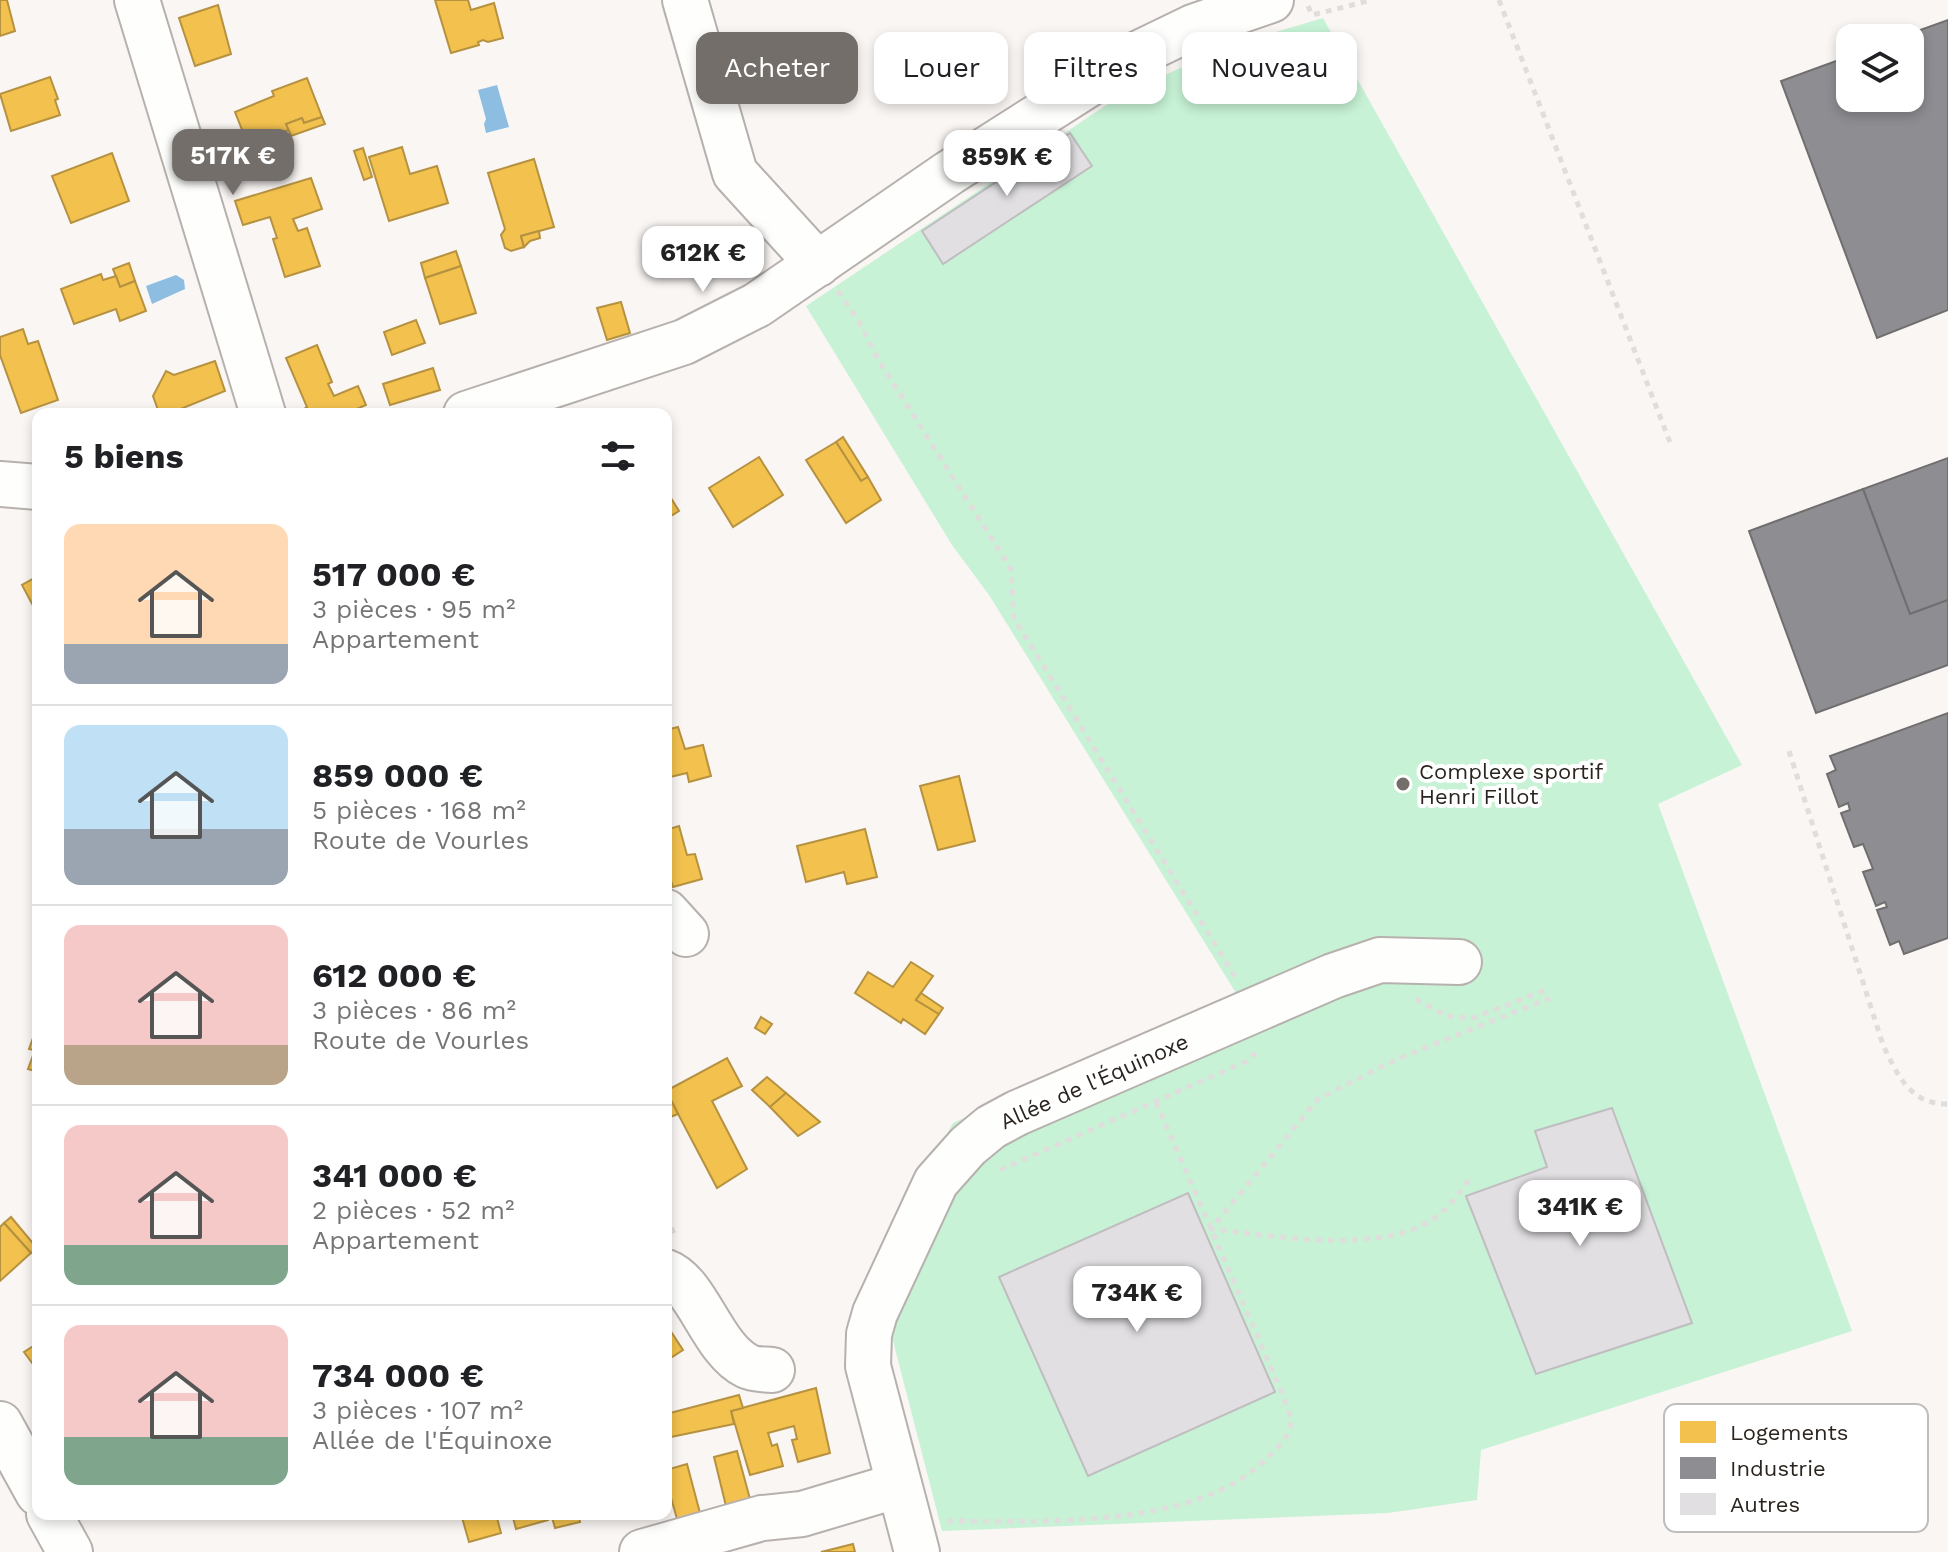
<!DOCTYPE html>
<html lang="fr">
<head>
<meta charset="utf-8">
<style>
	:root { --surface:#fff; --page:#f6f6f6; --text:#202124; --muted:#757577; --line:#e0e0e0; --accent:#736e69 }
	body { margin:0; font-family:"Work Sans",sans-serif; background:var(--page); color:var(--text); height:100vh; display:flex; flex-direction:column; font-size:30px; white-space:nowrap }
	* { box-sizing:border-box; margin:0 }
	p { font-size:26px; color:var(--muted) }
	.icon { flex:none; width:44px; height:44px; fill:none; stroke:currentColor; stroke-width:2; stroke-linecap:round; stroke-linejoin:round }
	.map { position:relative; flex:1; overflow:hidden }
	.side { position:absolute; left:32px; top:408px; width:640px; height:1112px; display:flex; flex-direction:column; background:var(--surface); border-radius:16px; box-shadow:0 4px 12px #0003 }
	.side>* { flex:none }
	.banner { position:absolute; left:696px; top:32px; width:760px; height:72px; display:flex; gap:16px }
	.controls { position:absolute; left:1836px; top:24px; display:grid; gap:16px }
	.controls a { display:grid; place-items:center; width:88px; height:88px; border-radius:16px; background:var(--surface); box-shadow:0 4px 12px #0003; font-size:40px }
	.price { position:absolute; translate:-50% -68px; padding:0 18px; border-radius:16px; background:#fff; color:#222; font-size:26px; line-height:52px; filter:drop-shadow(0 2px 4px #0008) }
	.price::after { content:''; position:absolute; left:50%; top:48px; width:24px; height:18px; margin-left:-12px; background:inherit; clip-path:polygon(0 0,100% 0,50% 100%) }
	.price.current { background:var(--accent); color:#fff }
	ul { padding:0; list-style:none }
	li { display:flex; align-items:center; gap:24px; height:200px; padding:0 32px }
	li+li { border-top:2px solid var(--line) }
	li span { display:grid; place-items:center; flex:none; width:224px; height:160px; border-radius:16px; color:#555 }
	li>.icon { margin-inline-start:auto }
	span .icon { width:96px; height:96px; fill:#fffc; stroke-width:1 }
	li b { font-size:34px }
	h2 { display:flex; justify-content:space-between; align-items:center; height:96px; padding:0 32px; font-size:34px }
	.tag { padding:0 28px; border-radius:16px; background:var(--surface); box-shadow:0 4px 12px #0003; font-size:28px; line-height:72px }
	.tag.current { background:var(--accent); color:#fff }
	.map>svg:first-child { display:block }
</style>
</head>
<body>
<div class="map">
<svg width="1948" height="1552" viewBox="0 0 1948 1552">
	<rect width="100%" height="100%" fill="#faf6f4"/>
	<path fill="#c7f2d5" d="M 1323,18 L 1742,765 L 1658,804 L 1852,1331 L 1481,1450 L 1477,1500 L 1388,1513 L 942,1531 L 874,1267 L 953,1123 L 1236,993 L 989,595 L 952,545 L 806,306 L 1123,94 L 1229,46 Z"/>
	<g fill="#8dbee2">
		<path d="M 497,85 L 509,127 L 486,133 L 484,124 L 486,119 L 478,90 Z"/>
		<path d="M 176,275 L 184,280 L 185,289 L 152,304 L 146,286 Z"/>
	</g>
	<g fill="#f2c14e" stroke="#b69240" stroke-width="2">
		<path d="M 0,0 L 7,0 L 15,31 L 0,36 Z"/>
		<path d="M 435,0 L 468,0 L 471,10 L 494,3 L 503,38 L 488,42 L 483,40 L 478,42 L 479,45 L 451,53 Z"/>
		<path d="M 218,5 L 231,54 L 195,66 L 179,18 Z"/>
		<path d="M 50,77 L 58,99 L 55,100 L 60,115 L 11,131 L 0,94 Z"/>
		<path d="M 307,78 L 322,117 L 304,123 L 302,118 L 286,124 L 289,130 L 248,145 L 235,112 L 274,96 L 272,91 Z"/>
		<path d="M 322,117 L 325,124 L 291,136 L 286,124 L 302,118 L 304,123 Z"/>
		<path d="M 402,147 L 410,174 L 437,166 L 448,203 L 389,221 L 369,157 Z"/>
		<path d="M 363,148 L 372,177 L 364,180 L 354,151 Z"/>
		<path d="M 112,153 L 129,201 L 71,223 L 52,176 Z"/>
		<path d="M 534,159 L 554,227 L 521,236 L 524,247 L 511,251 L 505,248 L 501,235 L 505,229 L 488,173 Z"/>
		<path d="M 311,178 L 322,209 L 293,219 L 298,231 L 307,228 L 320,266 L 285,277 L 273,239 L 277,238 L 270,217 L 243,225 L 235,201 Z"/>
		<path d="M 539,231 L 540,238 L 530,241 L 524,247 L 521,236 Z"/>
		<path d="M 456,251 L 461,266 L 425,278 L 421,263 Z"/>
		<path d="M 129,263 L 135,281 L 120,287 L 113,269 Z"/>
		<path d="M 461,266 L 476,313 L 440,324 L 425,278 Z"/>
		<path d="M 101,274 L 103,280 L 116,276 L 120,287 L 135,281 L 146,311 L 120,321 L 116,309 L 74,324 L 61,289 Z"/>
		<path d="M 621,302 L 630,333 L 607,340 L 597,308 Z"/>
		<path d="M 416,320 L 425,343 L 392,355 L 384,332 Z"/>
		<path d="M 23,329 L 28,344 L 38,341 L 58,400 L 21,413 L 0,355 L 0,337 Z"/>
		<path d="M 317,345 L 332,382 L 328,384 L 334,396 L 358,386 L 366,405 L 345,414 L 296,414 L 307,407 L 286,358 Z"/>
		<path d="M 215,361 L 225,391 L 178,410 L 176,414 L 166,414 L 158,410 L 153,396 L 166,371 L 174,375 Z"/>
		<path d="M 433,368 L 440,390 L 390,405 L 383,384 Z"/>
		<path d="M 843,437 L 868,477 L 861,481 L 836,442 Z"/>
		<path d="M 836,442 L 861,481 L 868,477 L 881,500 L 846,523 L 806,460 Z"/>
		<path d="M 759,457 L 783,495 L 733,527 L 709,488 Z"/>
		<path d="M 666,490 L 679,511 L 666,519 Z"/>
		<path d="M 38,576 L 38,615 L 22,585 Z"/>
		<path d="M 678,727 L 685,749 L 703,745 L 711,776 L 689,782 L 687,773 L 666,778 L 666,730 Z"/>
		<path d="M 959,776 L 975,841 L 938,850 L 920,786 Z"/>
		<path d="M 679,826 L 687,855 L 695,854 L 702,879 L 673,887 L 666,865 L 666,830 Z"/>
		<path d="M 865,829 L 877,877 L 847,884 L 844,872 L 806,882 L 797,846 Z"/>
		<path d="M 911,962 L 933,976 L 916,1000 L 939,1014 L 925,1034 L 903,1019 L 901,1023 L 855,993 L 868,972 L 893,987 Z"/>
		<path d="M 921,993 L 943,1008 L 939,1014 L 916,1000 Z"/>
		<path d="M 761,1017 L 772,1024 L 765,1034 L 755,1028 Z"/>
		<path d="M 38,1024 L 38,1051 L 29,1049 Z"/>
		<path d="M 35,1050 L 38,1051 L 38,1072 L 28,1069 Z"/>
		<path d="M 727,1058 L 742,1086 L 712,1101 L 747,1169 L 717,1188 L 666,1091 Z"/>
		<path d="M 767,1077 L 786,1093 L 770,1107 L 752,1090 Z"/>
		<path d="M 786,1093 L 820,1122 L 798,1136 L 770,1107 Z"/>
		<path d="M 670,1098 L 678,1114 L 668,1118 L 666,1100 Z"/>
		<path d="M 11,1217 L 37,1248 L 31,1253 L 4,1223 Z"/>
		<path d="M 4,1223 L 31,1253 L 0,1281 L 0,1227 Z"/>
		<path d="M 666,1324 L 683,1350 L 666,1361 Z"/>
		<path d="M 38,1343 L 38,1371 L 24,1352 Z"/>
		<path d="M 816,1388 L 830,1453 L 798,1462 L 792,1440 L 797,1439 L 794,1426 L 768,1433 L 772,1446 L 777,1444 L 783,1466 L 750,1475 L 731,1411 Z"/>
		<path d="M 739,1395 L 743,1408 L 731,1411 L 734,1424 L 666,1438 L 666,1414 Z"/>
		<path d="M 737,1451 L 750,1499 L 726,1506 L 714,1457 Z"/>
		<path d="M 687,1464 L 700,1513 L 677,1519 L 666,1480 L 666,1470 Z"/>
		<path d="M 461,1514 L 496,1514 L 501,1533 L 469,1542 Z"/>
		<path d="M 512,1514 L 546,1514 L 548,1520 L 516,1529 Z"/>
		<path d="M 551,1514 L 578,1514 L 580,1522 L 555,1528 Z"/>
		<path d="M 853,1544 L 855,1552 L 821,1552 Z"/>
	</g>
	<g fill="#8d8d92" stroke="#706e6f" stroke-width="2">
		<path d="M 1948,20 L 1948,310 L 1877,338 L 1781,81 L 1850,56 L 1850,98 L 1910,98 L 1910,38 L 1898,38 Z"/>
		<path d="M 1948,458 L 1948,600 L 1910,614 L 1863,489 Z"/>
		<path d="M 1863,489 L 1910,614 L 1948,600 L 1948,665 L 1816,713 L 1749,531 Z"/>
		<path d="M 1948,713 L 1948,938 L 1904,954 L 1899,941 L 1890,945 L 1877,910 L 1887,907 L 1885,902 L 1876,906 L 1863,872 L 1873,869 L 1863,844 L 1854,847 L 1841,813 L 1850,810 L 1848,803 L 1839,807 L 1827,774 L 1836,770 L 1830,756 Z"/>
	</g>
	<g fill="#e1dfe2" stroke="#bfbdc0" stroke-width="2">
		<path d="M 1070,133 L 1092,166 L 943,264 L 922,231 Z"/>
		<path d="M 1612,1108 L 1692,1323 L 1536,1374 L 1466,1196 L 1547,1167 L 1535,1131 Z"/>
		<path d="M 1188,1193 L 1275,1392 L 1088,1476 L 999,1277 Z"/>
	</g>
	<g fill="none" stroke-linecap="round" stroke-linejoin="round">
		<g stroke="#b7b1ae" stroke-width="48">
			<g id="minor">
				<path d="M 137,0 L 263,414"/>
				<path d="M 685,0 L 735,173 L 818,264"/>
				<path d="M 466,414 L 684,342 L 757,305 L 949,173 L 1133,56 L 1193,27 L 1271,0"/>
				<path d="M 0,484 L 38,487"/>
				<path d="M 666,912 L 686,934"/>
				<path d="M 666,1272 C 698,1284 712,1349 747,1366 C 754,1370 765,1369 772,1370"/>
				<path d="M 0,1424 L 38,1493"/>
				<path d="M 49,1514 L 70,1552"/>
				<path d="M 642,1552 L 762,1518 L 802,1514 L 899,1485"/>
				<path d="M 917,1552 L 868,1366 L 869,1334 L 875,1313 L 936,1182 L 968,1146 L 991,1127 L 1017,1113 L 1333,976 L 1380,960 L 1459,962"/>
			</g>
		</g>
		<g stroke="#e0dedd" stroke-width="5" stroke-dasharray="6 6" stroke-linecap="butt">
			<path d="M 1499,0 L 1671,445"/>
			<path d="M 1308,6 L 1312,15 L 1372,0"/>
			<path d="M 838,291 L 858,320 L 879,361 L 1011,569 L 1014,618 L 1237,980"/>
			<path d="M 1789,751 L 1883,1045 C 1897,1074 1910,1105 1948,1104"/>
			<path d="M 1416,999 L 1446,1016 L 1473,1018 L 1548,989"/>
			<path d="M 1000,1170 L 1247,1061 L 1259,1050"/>
			<path d="M 1469,1180 C 1458,1194 1450,1207 1436,1217 C 1382,1256 1275,1236 1211,1229 L 1318,1099 L 1397,1059 L 1550,998"/>
			<path d="M 666,1217 L 676,1238"/>
			<path d="M 947,1521 C 1041,1521 1198,1530 1268,1457 C 1277,1448 1290,1437 1291,1422 C 1291,1414 1284,1401 1282,1393 L 1156,1102"/>
		</g>
		<use href="#minor" stroke="#fefefd" stroke-width="44"/>
	</g>
	<circle fill="#736e69" stroke="#fff" stroke-width="3" cx="1403" cy="784" r="8"/>
	<g text-anchor="middle" stroke-width="8" stroke-linejoin="round" paint-order="stroke">
		<g font-size="22" fill="#2b241e" stroke="#fff" text-anchor="start">
			<text x="1419" y="779">Complexe sportif<tspan x="1419" dy="25">Henri Fillot</tspan></text>
		</g>
		<g font-size="22" fill="#2b241e" stroke="#fff">
			<text transform="translate(1094 1081) rotate(-24)" y="8">Allée de l'Équinoxe</text>
		</g>
	</g>
	<rect x="1664" y="1404" width="264" height="128" rx="12" fill="#fff" stroke="#bfbdbc" stroke-width="2"/>
	<rect x="1680" y="1421" width="36" height="22" fill="#f2c14e"/>
	<rect x="1680" y="1457" width="36" height="22" fill="#8d8d92"/>
	<rect x="1680" y="1493" width="36" height="22" fill="#e1dfe2"/>
	<g font-size="22" fill="#2b241e">
		<text x="1730" y="1440">Logements</text>
		<text x="1730" y="1476">Industrie</text>
		<text x="1730" y="1512">Autres</text>
	</g>
</svg>
<div class="controls">
<a><svg class="icon" aria-label="layers" viewBox="0 0 24 24"><path d="M12 4l9 5-9 5-9-5zM3 14l9 5 9-5"/></svg></a>
</div>
<b class="price current" style="left:233px;top:197px">517K €</b>
<b class="price" style="left:1007px;top:198px">859K €</b>
<b class="price" style="left:703px;top:294px">612K €</b>
<b class="price" style="left:1580px;top:1248px">341K €</b>
<b class="price" style="left:1137px;top:1334px">734K €</b>
<div class="banner">
<a class="tag current">Acheter</a>
<a class="tag">Louer</a>
<a class="tag">Filtres</a>
<a class="tag">Nouveau</a>
</div>
<section class="side">
<h2>5 biens<svg class="icon" aria-label="filters" viewBox="0 0 24 24"><path d="M4 7h16M4 17h16"/><circle cx="9" cy="7" r="2"/><circle cx="15" cy="17" r="2"/></svg></h2>
<ul>
<li><span style="background:linear-gradient(#ffd9b3 75%,#9aa5b1 0)"><svg class="icon" aria-label="home" viewBox="0 0 24 24"><path d="M3 11l9-7 9 7M6 9v11h12V9"/></svg></span><div><b>517 000 €</b><p>3 pièces · 95 m²</p><p>Appartement</p></div></li>
<li><span style="background:linear-gradient(#bfe0f5 65%,#9aa5b1 0)"><svg class="icon" aria-label="home" viewBox="0 0 24 24"><path d="M3 11l9-7 9 7M6 9v11h12V9"/></svg></span><div><b>859 000 €</b><p>5 pièces · 168 m²</p><p>Route de Vourles</p></div></li>
<li><span style="background:linear-gradient(#f6c9c9 75%,#b9a48a 0)"><svg class="icon" aria-label="home" viewBox="0 0 24 24"><path d="M3 11l9-7 9 7M6 9v11h12V9"/></svg></span><div><b>612 000 €</b><p>3 pièces · 86 m²</p><p>Route de Vourles</p></div></li>
<li><span style="background:linear-gradient(#f6c9c9 75%,#7fa58c 0)"><svg class="icon" aria-label="home" viewBox="0 0 24 24"><path d="M3 11l9-7 9 7M6 9v11h12V9"/></svg></span><div><b>341 000 €</b><p>2 pièces · 52 m²</p><p>Appartement</p></div></li>
<li><span style="background:linear-gradient(#f6c9c9 70%,#7fa58c 0)"><svg class="icon" aria-label="home" viewBox="0 0 24 24"><path d="M3 11l9-7 9 7M6 9v11h12V9"/></svg></span><div><b>734 000 €</b><p>3 pièces · 107 m²</p><p>Allée de l'Équinoxe</p></div></li>
</ul>
</section>
</div>
</body>
</html>
